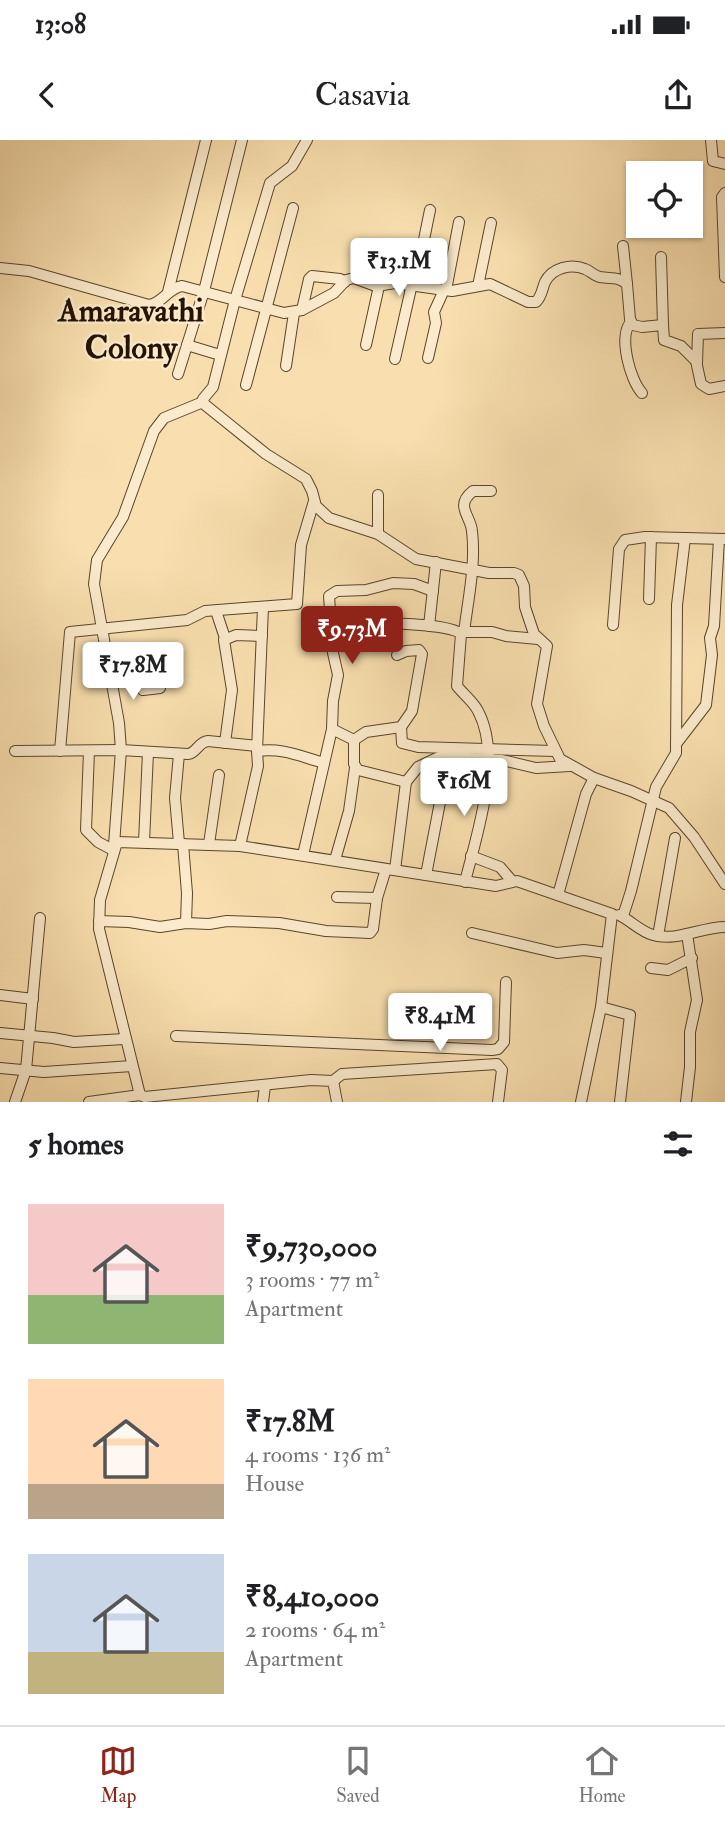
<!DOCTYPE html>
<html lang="en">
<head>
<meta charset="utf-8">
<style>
	:root { --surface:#fff; --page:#f2f2f2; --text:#202124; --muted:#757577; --line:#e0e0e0; --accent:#8f2418 }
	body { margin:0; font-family:"IM FELL Double Pica",serif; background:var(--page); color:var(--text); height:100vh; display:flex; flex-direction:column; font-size:26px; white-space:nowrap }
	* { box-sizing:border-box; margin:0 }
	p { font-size:23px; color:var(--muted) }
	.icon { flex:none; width:38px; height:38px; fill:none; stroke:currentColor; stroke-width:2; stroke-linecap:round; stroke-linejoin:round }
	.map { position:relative; height:962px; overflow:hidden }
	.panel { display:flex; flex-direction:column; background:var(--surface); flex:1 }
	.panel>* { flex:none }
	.controls { position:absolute; left:626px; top:21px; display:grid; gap:14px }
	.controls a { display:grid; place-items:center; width:77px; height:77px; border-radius:0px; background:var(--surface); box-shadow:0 2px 5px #0004; font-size:35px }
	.price { position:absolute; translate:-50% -60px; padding:0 16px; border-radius:7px; background:#fff; color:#222; font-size:23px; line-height:46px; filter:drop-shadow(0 2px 4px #0008) }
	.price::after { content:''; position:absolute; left:50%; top:42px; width:21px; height:16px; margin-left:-10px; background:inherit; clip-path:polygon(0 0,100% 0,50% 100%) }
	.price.current { background:var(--accent); color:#fff }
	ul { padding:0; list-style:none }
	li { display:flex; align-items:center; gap:21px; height:175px; padding:0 28px }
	li span { display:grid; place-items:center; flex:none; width:196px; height:140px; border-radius:0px; color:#555 }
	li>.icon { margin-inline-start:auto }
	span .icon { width:84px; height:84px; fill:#fffc; stroke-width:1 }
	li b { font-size:30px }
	h2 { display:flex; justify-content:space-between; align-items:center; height:84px; padding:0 28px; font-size:30px }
	.status { display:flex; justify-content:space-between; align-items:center; height:49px; padding:0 35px; background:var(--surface); direction:ltr }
	.status svg { height:19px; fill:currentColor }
	header { display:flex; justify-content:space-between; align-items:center; height:91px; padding:0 28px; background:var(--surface); font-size:32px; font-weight:600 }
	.dock { display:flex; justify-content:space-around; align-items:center; height:98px; border-top:2px solid var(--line); background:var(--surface); font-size:19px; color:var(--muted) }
	.dock a { display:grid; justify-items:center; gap:4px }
	.dock .current { color:var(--accent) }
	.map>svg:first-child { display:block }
</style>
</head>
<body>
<div class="status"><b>13:08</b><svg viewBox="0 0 49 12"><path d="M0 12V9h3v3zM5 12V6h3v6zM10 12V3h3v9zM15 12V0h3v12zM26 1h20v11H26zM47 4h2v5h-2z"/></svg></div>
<header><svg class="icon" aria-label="back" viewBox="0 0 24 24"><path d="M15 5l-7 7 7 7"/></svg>Casavia<svg class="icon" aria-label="share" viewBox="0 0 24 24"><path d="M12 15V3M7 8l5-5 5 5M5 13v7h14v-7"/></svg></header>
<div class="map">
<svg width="725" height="962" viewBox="0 0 725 962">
	<rect width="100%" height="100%" fill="#f9dfaf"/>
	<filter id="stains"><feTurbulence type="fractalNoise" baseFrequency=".00286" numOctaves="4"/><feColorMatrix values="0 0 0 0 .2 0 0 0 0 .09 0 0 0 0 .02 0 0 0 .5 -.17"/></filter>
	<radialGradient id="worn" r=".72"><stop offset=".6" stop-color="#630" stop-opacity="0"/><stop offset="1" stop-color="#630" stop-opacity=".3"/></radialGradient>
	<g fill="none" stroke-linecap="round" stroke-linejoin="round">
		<g stroke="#58462c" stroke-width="12">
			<g id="minor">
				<path d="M 307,0 L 292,26 L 270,43 L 235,160 L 213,247 L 203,259 L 204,264 L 266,314 L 306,339 L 312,351 L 316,366 L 329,378 L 378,394 L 416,419 L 489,433 L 514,433 L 519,435 L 524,446 L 525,467 L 534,494 L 547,506 L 537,564 L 544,586 L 560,619 L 594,638 L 631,651 L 669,668 L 694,697 L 725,744"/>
				<path d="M 711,0 L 713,21 L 725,24"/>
				<path d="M 725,53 L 722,57 L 725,137"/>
				<path d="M 623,106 L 627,144"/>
				<path d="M 661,117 L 663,185"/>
				<path d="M 0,128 L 29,131 L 149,165 C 163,163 168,148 182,146 L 284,173 L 302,170 L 334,153 L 346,140 L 354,138 L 376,146 L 395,143 L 452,151 L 490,144 L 528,162 L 536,162 C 542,156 542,149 545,142 C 552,128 571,123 585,129 C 590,131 595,136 600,137 C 612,139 617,136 627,144 L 630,179 L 633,185 L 642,187 L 663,185 L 664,200 L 681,206 L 696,221 L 701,244 L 709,249 L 725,246"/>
				<path d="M 415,144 L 430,70"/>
				<path d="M 478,146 L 491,83"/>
				<path d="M 446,150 L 459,82"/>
				<path d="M 168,152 L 206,0"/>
				<path d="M 302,170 L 309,139 L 312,136 L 340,139 L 345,142"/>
				<path d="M 631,182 C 618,196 630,240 642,253"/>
				<path d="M 187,205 L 220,215"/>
				<path d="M 366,205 L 379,146"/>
				<path d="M 428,218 L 436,183 L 434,172 L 444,150"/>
				<path d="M 395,219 L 412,144"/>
				<path d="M 697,223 L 698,194 L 725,193"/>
				<path d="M 286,226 L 294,173"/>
				<path d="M 178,234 L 204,151 L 242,0"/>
				<path d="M 246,245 L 293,68"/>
				<path d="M 378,355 L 378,394"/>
				<path d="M 649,459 L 651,397"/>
				<path d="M 216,471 L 225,498"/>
				<path d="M 358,482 C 378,483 449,483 461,494 L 457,546 C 464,555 473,561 478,571 C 503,618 477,693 465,742"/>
				<path d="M 613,485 L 619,409 L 625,400 L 645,397 L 725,399"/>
				<path d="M 429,486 L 436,422"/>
				<path d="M 460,492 L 492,492 L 506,496 L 538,499"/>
				<path d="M 464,492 C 468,460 476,424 472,391 C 471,376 454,366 473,351 L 491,351"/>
				<path d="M 111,532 L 132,527 L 134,528 L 143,550 L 160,548"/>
				<path d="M 401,587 L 402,603 L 418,607 L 555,611"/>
				<path d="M 354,600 L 366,592 L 401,587 L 412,571 L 422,514 L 419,510 L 406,511 L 397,515"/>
				<path d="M 225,603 L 232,550 L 224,500 L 236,495 L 262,496"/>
				<path d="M 676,604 L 706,565 L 712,515 L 710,498 L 714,486 L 719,399"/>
				<path d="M 15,611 L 121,610 L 188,614 C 197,613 198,602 208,601 L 257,606"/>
				<path d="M 60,611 L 70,492 L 187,480 L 205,471 L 297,464 L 301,405 L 314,361"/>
				<path d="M 89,611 L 86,690 L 98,702 L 113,710"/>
				<path d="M 257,611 C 285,608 298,616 324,623"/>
				<path d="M 406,642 L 358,630 L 354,624 L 354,600 L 332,589 L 333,561 L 338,535 L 333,513 L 329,456 L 337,451 L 366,450 L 393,443 L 414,444 L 433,451"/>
				<path d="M 144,702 L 148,612"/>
				<path d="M 179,703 L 175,658 L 179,614"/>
				<path d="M 183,704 L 187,753 L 186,783"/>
				<path d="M 209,704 L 219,635"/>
				<path d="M 114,705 L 121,610 L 119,583 L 94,444 L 97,420 L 123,377 L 154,291 L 164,278 L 203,262"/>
				<path d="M 240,706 L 258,626 L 257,611 L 263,467"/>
				<path d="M 303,715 L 332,589"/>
				<path d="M 471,716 L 500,727 L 512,741"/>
				<path d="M 335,720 L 349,671 L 355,628"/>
				<path d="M 395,730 L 406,642 L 418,627 L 439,617 L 452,617 L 502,620 L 536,628 L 570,626"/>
				<path d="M 426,735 L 441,657"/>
				<path d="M 558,755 L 586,654 L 594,638"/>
				<path d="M 337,757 L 377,758"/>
				<path d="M 619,775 C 630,780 641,792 653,795 C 677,802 701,787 725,787"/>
				<path d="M 623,776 L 631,751 L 656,647 L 676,613 L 677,465 L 685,398"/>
				<path d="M 99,781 L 129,782 L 160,787 L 186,783 L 209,784 L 227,781 L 279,783 L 326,791 L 370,793 L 373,789 L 377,758 L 386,729"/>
				<path d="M 472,793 L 557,813 L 584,810 L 606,813"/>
				<path d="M 658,796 L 675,698"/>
				<path d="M 651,828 L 668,830 L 692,818"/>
				<path d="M 0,855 L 33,859"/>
				<path d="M 601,867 L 630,875 L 620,962"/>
				<path d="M 0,893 L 53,898 L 74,902 L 124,899"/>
				<path d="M 176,896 L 492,910 L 498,909 L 504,902 L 506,842"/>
				<path d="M 0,928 L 44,932 L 132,926"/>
				<path d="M 333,941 L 342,934 L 497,924 L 502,930 L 498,962"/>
				<path d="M 15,962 L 26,930 L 40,778"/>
				<path d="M 89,962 L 140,955"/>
				<path d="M 263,962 L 265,946"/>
				<path d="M 337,962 L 333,941 L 311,940 L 145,957 L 140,955 L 99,789 L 100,760 L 117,702 L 240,706 L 496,746 L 517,741 L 612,774 L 601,867 L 581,962"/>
				<path d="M 686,962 L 690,927 L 690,892 L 697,860 L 687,794"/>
			</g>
		</g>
		<use href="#minor" stroke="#fbeacb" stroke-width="10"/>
	</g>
	<g text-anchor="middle" stroke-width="5" stroke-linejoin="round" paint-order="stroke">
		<g font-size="32" font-weight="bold" fill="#231300" stroke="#fbeacb">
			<text x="131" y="181">Amaravathi<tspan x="131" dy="37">Colony</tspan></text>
		</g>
	</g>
	<rect width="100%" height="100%" filter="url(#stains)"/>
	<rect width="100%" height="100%" fill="url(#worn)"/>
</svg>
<div class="controls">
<a><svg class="icon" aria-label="locate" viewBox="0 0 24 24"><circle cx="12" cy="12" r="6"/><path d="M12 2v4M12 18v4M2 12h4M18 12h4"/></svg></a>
</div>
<b class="price" style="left:399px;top:158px">₹13.1M</b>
<b class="price current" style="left:352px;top:526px">₹9.73M</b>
<b class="price" style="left:133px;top:562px">₹17.8M</b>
<b class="price" style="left:464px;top:678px">₹16M</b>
<b class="price" style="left:440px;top:913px">₹8.41M</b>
</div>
<section class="panel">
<h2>5 homes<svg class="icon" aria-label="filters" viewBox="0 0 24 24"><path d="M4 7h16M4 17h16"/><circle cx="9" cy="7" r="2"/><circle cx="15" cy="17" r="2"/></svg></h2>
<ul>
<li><span style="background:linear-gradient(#f6c9c9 65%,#8fb573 0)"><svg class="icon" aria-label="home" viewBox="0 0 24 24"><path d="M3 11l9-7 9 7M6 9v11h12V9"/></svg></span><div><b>₹9,730,000</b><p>3 rooms · 77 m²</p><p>Apartment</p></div></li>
<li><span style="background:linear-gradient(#ffd9b3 75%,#b9a48a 0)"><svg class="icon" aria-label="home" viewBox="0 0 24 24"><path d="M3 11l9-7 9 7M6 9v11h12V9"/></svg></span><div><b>₹17.8M</b><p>4 rooms · 136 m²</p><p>House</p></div></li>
<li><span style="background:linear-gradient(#c9d6e8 70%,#c2b280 0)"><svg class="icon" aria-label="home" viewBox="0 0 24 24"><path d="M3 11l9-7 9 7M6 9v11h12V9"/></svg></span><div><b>₹8,410,000</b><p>2 rooms · 64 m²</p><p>Apartment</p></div></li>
</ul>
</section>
<nav class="dock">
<a class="current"><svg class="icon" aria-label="map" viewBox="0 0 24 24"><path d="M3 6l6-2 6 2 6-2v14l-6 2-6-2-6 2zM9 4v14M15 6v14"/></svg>Map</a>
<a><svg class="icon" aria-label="saved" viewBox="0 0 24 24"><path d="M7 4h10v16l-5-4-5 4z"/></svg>Saved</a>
<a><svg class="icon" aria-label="home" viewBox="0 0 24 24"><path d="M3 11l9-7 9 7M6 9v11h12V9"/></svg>Home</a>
</nav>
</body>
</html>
